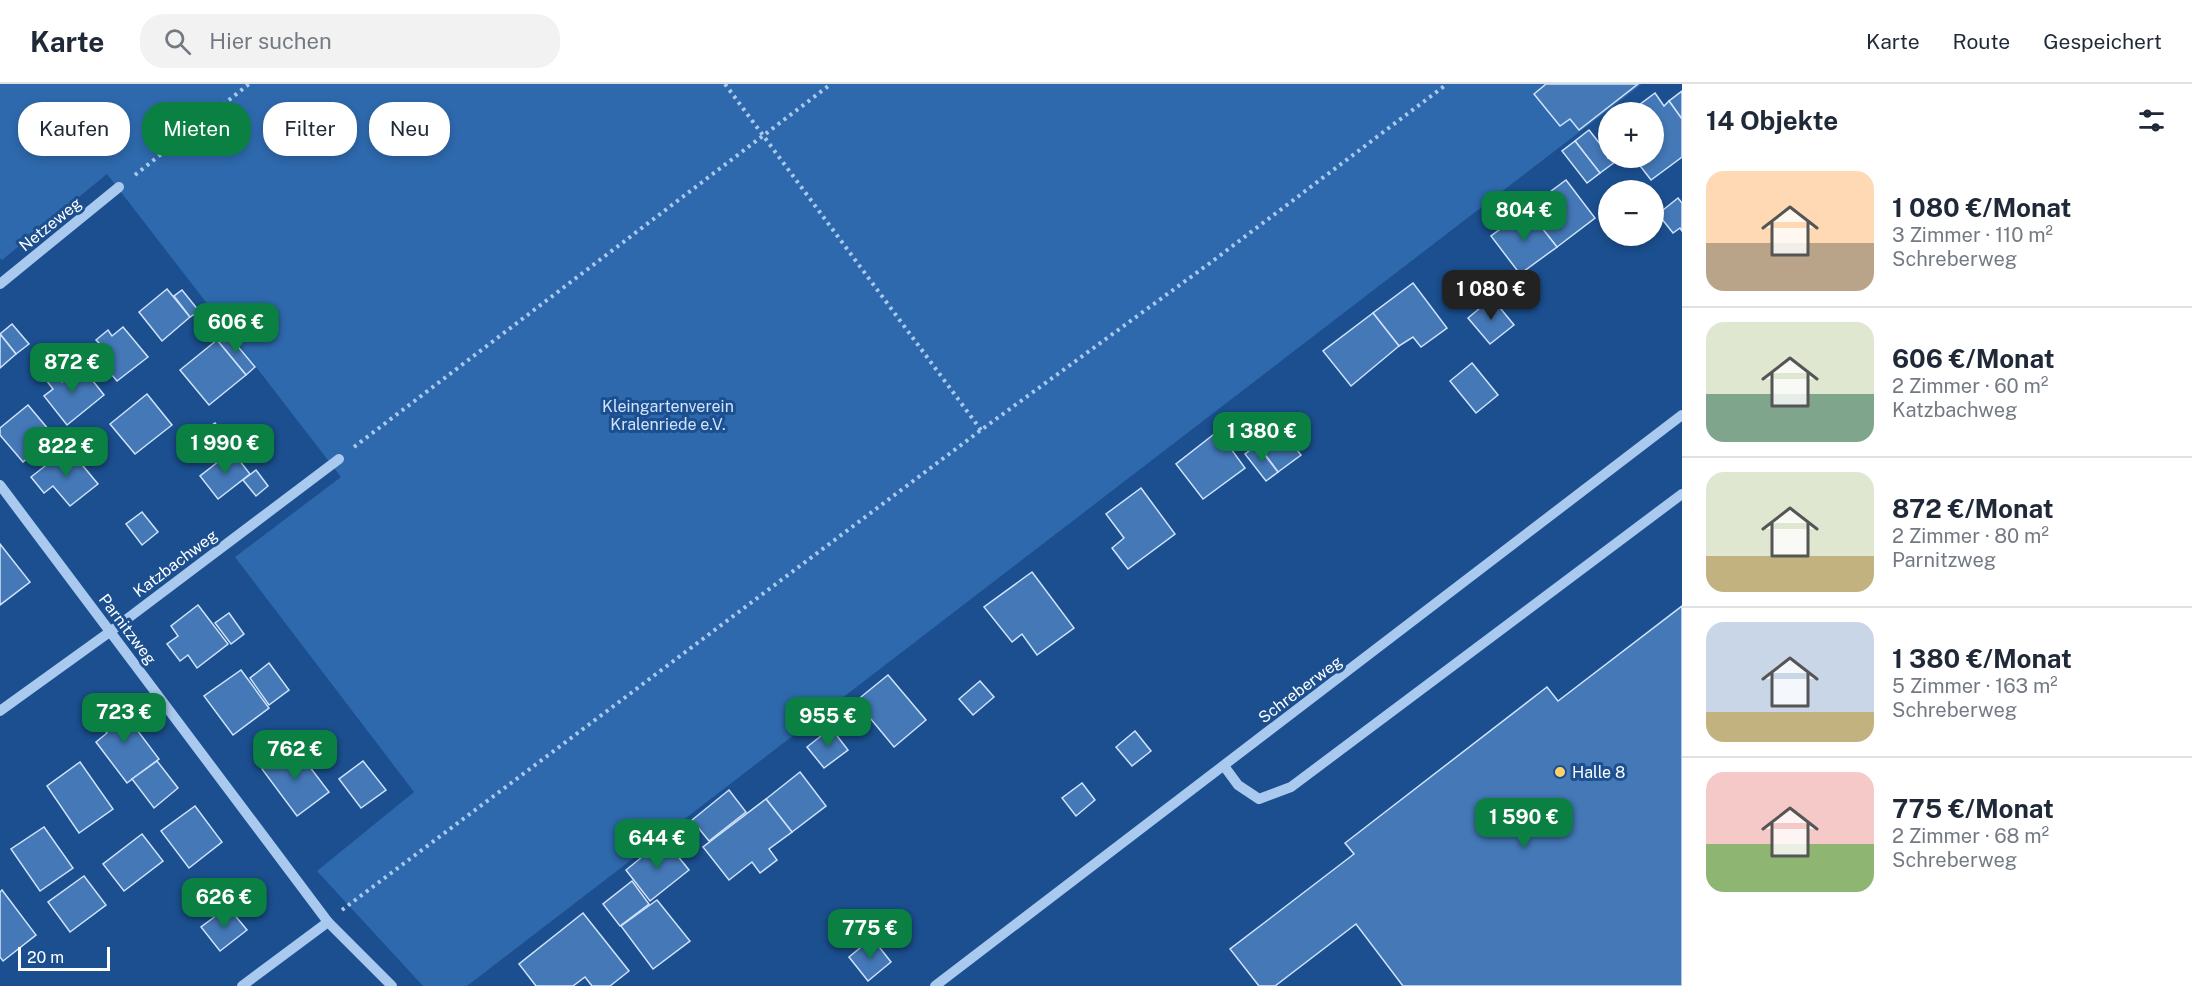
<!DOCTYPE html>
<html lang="de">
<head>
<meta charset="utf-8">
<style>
	:root { --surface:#fff; --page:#f2f2f3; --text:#1f2937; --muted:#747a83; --line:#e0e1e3; --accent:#0b8043 }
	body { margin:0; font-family:"Public Sans",sans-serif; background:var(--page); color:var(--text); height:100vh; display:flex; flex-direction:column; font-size:22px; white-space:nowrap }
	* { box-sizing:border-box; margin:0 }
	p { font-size:20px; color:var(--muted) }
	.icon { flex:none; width:33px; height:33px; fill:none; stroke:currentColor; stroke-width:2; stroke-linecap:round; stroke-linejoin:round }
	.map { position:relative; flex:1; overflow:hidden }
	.panel { display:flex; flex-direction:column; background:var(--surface); width:510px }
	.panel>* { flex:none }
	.hud { position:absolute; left:18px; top:18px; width:570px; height:54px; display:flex; gap:12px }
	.controls { position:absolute; left:1598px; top:18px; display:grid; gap:12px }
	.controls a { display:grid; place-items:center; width:66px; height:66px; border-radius:50%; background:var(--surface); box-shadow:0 3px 9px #0003; font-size:30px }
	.scale { position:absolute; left:18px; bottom:15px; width:92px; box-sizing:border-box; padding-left:6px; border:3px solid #fff; border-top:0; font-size:16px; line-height:21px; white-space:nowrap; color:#fff; -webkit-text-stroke:4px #1b4f8f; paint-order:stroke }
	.price { position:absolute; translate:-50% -51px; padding:0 14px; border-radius:12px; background:var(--accent); color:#fff; font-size:20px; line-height:39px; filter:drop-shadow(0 2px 3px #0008) }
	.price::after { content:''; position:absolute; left:50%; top:36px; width:18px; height:14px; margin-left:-9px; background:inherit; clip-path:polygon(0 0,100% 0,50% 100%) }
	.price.selected { background:#222; color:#fff }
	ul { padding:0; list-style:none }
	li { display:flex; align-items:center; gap:18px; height:150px; padding:0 24px }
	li+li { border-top:2px solid var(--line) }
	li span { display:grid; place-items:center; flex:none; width:168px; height:120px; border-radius:18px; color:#555 }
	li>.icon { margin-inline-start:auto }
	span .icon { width:72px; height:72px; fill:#fffc; stroke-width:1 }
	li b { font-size:26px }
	h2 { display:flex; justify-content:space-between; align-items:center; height:72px; padding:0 24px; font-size:26px }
	.pill { padding:0 21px; border-radius:24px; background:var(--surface); box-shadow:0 3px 9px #0003; font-size:21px; line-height:54px }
	.pill.selected { background:var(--accent); color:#fff }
	header { display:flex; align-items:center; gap:36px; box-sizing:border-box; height:84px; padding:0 30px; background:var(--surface); border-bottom:2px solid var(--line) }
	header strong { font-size:28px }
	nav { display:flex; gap:33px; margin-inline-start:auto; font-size:21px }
	.search { width:420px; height:54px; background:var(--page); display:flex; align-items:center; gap:15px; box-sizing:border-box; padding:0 21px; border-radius:24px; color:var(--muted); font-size:22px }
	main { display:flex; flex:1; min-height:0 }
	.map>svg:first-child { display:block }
</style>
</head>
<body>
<header>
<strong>Karte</strong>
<div class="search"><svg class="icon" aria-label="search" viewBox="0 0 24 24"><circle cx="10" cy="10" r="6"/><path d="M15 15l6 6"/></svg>Hier suchen</div>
<nav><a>Karte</a><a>Route</a><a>Gespeichert</a></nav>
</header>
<main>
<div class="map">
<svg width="1682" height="902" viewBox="0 0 1682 902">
	<rect width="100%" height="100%" fill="#1b4f8f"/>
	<path fill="#2e69ad" d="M 0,0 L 1642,0 L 467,902 L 423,902 L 317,787 L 414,708 L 235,473 L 341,393 L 107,90 L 2,176 L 0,174 Z"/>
	<g fill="#4478b7" stroke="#cfe3fa" stroke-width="1.5">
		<path d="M 1546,0 L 1638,0 L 1579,46 L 1570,35 L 1560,42 L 1534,10 Z"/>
		<path d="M 1682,7 L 1682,35 L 1669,17 Z"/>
		<path d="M 1655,9 L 1664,22 L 1669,17 L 1682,35 L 1682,73 L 1651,96 L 1634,74 L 1653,74 L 1653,28 L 1638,28 L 1635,24 Z"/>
		<path d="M 1589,46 L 1608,70 L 1608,74 L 1611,74 L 1615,78 L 1600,89 L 1575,57 Z"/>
		<path d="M 1575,57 L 1600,89 L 1587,99 L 1562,67 Z"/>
		<path d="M 1566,96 L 1595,134 L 1557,163 L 1527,125 Z"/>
		<path d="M 1678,114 L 1682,119 L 1682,147 L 1680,144 L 1673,149 L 1658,130 Z"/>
		<path d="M 1527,125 L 1557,163 L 1520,190 L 1491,152 Z"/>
		<path d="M 1413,199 L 1447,244 L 1421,263 L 1413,253 L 1399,262 L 1373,229 Z"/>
		<path d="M 167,205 L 190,233 L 162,257 L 139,228 Z"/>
		<path d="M 182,206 L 199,227 L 190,233 L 174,212 Z"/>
		<path d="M 1492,214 L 1514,241 L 1490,260 L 1468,234 Z"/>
		<path d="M 1373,229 L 1399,262 L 1351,302 L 1323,267 Z"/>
		<path d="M 12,240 L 29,260 L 16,270 L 0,250 Z"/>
		<path d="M 123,243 L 148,273 L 117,297 L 93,268 L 101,261 L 96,256 L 108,246 L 112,252 Z"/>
		<path d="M 226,248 L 255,283 L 246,291 L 217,256 Z"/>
		<path d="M 0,250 L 16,270 L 0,284 Z"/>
		<path d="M 217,256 L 246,291 L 209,321 L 180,286 Z"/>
		<path d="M 1472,279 L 1498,311 L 1476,329 L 1450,297 Z"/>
		<path d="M 82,283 L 104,311 L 67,341 L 44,312 L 53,305 L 43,292 L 52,285 L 62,298 Z"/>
		<path d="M 147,310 L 172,341 L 135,370 L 110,340 Z"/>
		<path d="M 28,321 L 54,352 L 23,378 L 0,351 L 0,344 Z"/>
		<path d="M 215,339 L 223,350 L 208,361 L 199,350 Z"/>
		<path d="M 1218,347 L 1245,384 L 1203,415 L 1176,380 Z"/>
		<path d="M 1285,350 L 1301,371 L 1278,388 L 1262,366 Z"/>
		<path d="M 1257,361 L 1278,388 L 1266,397 L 1245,370 Z"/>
		<path d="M 68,364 L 98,400 L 70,422 L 53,402 L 44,409 L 31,393 Z"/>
		<path d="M 232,367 L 250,390 L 218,415 L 200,392 Z"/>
		<path d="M 256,386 L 268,402 L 256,412 L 243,396 Z"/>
		<path d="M 1141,404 L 1175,450 L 1128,485 L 1112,464 L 1124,454 L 1106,430 Z"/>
		<path d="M 142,428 L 158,448 L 142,461 L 126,440 Z"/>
		<path d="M 0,460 L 30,498 L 0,521 Z"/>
		<path d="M 1032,488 L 1074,544 L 1037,571 L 1022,550 L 1012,558 L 984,523 Z"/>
		<path d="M 198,521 L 228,560 L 197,584 L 188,571 L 180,577 L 167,560 L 178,552 L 171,542 Z"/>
		<path d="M 1682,522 L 1682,902 L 1403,902 L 1356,840 L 1275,902 L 1259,902 L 1230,865 L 1354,770 L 1345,759 L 1547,603 L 1558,617 Z"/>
		<path d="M 229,529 L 244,550 L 231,560 L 215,539 Z"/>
		<path d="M 269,579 L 289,606 L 269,621 L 250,594 Z"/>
		<path d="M 241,586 L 269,624 L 233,651 L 204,612 Z"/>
		<path d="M 888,591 L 926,636 L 894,663 L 856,617 Z"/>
		<path d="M 980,597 L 994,613 L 973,631 L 959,615 Z"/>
		<path d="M 116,618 L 159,675 L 127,699 L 96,658 L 107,649 L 95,634 Z"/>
		<path d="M 831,644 L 848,666 L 824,684 L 807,663 Z"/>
		<path d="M 1135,647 L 1151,667 L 1132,682 L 1116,663 Z"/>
		<path d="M 293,661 L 329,708 L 297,732 L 262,685 Z"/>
		<path d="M 157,677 L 178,704 L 154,724 L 132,695 Z"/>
		<path d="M 363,677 L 386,706 L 361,724 L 339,695 Z"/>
		<path d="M 80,678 L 113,725 L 79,749 L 47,702 Z"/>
		<path d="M 800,688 L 826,722 L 792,748 L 766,715 Z"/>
		<path d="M 1082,699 L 1095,716 L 1076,732 L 1062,714 Z"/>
		<path d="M 729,706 L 746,728 L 709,757 L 692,736 Z"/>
		<path d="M 766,715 L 792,748 L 769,765 L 777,776 L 760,789 L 752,778 L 729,796 L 703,763 Z"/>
		<path d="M 195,722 L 222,758 L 189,784 L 161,747 Z"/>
		<path d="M 44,743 L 73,784 L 40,807 L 11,765 Z"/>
		<path d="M 142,750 L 163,777 L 124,807 L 103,780 Z"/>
		<path d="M 664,755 L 689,786 L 650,817 L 626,786 Z"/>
		<path d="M 84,792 L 106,821 L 70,848 L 48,818 Z"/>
		<path d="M 632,797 L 649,820 L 620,842 L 603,820 Z"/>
		<path d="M 2,806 L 36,851 L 3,877 L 0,873 L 0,808 Z"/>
		<path d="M 657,816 L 690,857 L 653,885 L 621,842 Z"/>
		<path d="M 228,823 L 247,846 L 220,867 L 201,843 Z"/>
		<path d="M 583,829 L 629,887 L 610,902 L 592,902 L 585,893 L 573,902 L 536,902 L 519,880 Z"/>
		<path d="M 872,854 L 891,878 L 868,897 L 849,873 Z"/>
	</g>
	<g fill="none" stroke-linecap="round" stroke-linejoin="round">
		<g stroke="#a9c9ee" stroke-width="4" stroke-dasharray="3 4.5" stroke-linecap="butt">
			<path d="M 725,0 L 981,346"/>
			<path d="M 135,91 L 249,0"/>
			<path d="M 354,363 L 831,0"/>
			<path d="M 342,826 L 981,346 L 1210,179 L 1447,0"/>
		</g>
		<g stroke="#a9c9ee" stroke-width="10">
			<path d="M 0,200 L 119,103"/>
			<path d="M 0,401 L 328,838 L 392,902"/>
			<path d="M 0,627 L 111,547 L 339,375"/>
			<path d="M 1224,682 L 1238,701 L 1259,715 L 1291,703 L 1682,410"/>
			<path d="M 242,902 L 328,838"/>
			<path d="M 935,902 L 1682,331"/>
		</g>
	</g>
	<circle fill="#ffd166" stroke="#1b4f8f" stroke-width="2" cx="1560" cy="688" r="6"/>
	<g text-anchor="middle" stroke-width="6" stroke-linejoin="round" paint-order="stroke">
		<g font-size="16" fill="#fff" stroke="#1b4f8f">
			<text transform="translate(50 140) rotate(-39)" y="6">Netzeweg</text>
			<text transform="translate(175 479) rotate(-37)" y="6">Katzbachweg</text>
			<text transform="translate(128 545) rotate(53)" y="6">Parnitzweg</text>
			<text transform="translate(1300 605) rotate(-37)" y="6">Schreberweg</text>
		</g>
		<g font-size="16" fill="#cfe3fa" stroke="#1b4f8f">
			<text x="668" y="328">Kleingartenverein<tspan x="668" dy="18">Kralenriede e.V.</tspan></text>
		</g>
		<g font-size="16" fill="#fff" stroke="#1b4f8f" text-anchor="start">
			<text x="1572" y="694">Halle 8</text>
		</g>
	</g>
</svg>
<div class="controls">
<a>+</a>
<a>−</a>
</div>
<div class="scale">20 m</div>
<b class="price" style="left:1524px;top:158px">804 €</b>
<b class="price selected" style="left:1491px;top:237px">1 080 €</b>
<b class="price" style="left:236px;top:270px">606 €</b>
<b class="price" style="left:72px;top:310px">872 €</b>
<b class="price" style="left:1262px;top:379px">1 380 €</b>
<b class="price" style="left:225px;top:391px">1 990 €</b>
<b class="price" style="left:66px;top:394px">822 €</b>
<b class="price" style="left:124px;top:660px">723 €</b>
<b class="price" style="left:828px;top:664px">955 €</b>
<b class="price" style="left:295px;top:697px">762 €</b>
<b class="price" style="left:1524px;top:765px">1 590 €</b>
<b class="price" style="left:657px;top:786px">644 €</b>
<b class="price" style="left:224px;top:845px">626 €</b>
<b class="price" style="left:870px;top:876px">775 €</b>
<div class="hud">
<a class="pill">Kaufen</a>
<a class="pill selected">Mieten</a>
<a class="pill">Filter</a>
<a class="pill">Neu</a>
</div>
</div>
<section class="panel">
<h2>14 Objekte<svg class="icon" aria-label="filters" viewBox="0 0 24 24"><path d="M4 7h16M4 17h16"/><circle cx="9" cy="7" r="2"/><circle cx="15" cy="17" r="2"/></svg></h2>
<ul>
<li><span style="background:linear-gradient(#ffd9b3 60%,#b9a48a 0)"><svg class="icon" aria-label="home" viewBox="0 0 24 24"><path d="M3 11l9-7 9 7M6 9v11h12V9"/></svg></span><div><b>1 080 €/Monat</b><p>3 Zimmer · 110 m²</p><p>Schreberweg</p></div></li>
<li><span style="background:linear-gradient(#dfe7d0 60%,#7fa58c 0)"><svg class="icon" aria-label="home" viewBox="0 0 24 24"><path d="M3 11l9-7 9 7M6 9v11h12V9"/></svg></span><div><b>606 €/Monat</b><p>2 Zimmer · 60 m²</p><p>Katzbachweg</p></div></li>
<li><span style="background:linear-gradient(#dfe7d0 70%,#c2b280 0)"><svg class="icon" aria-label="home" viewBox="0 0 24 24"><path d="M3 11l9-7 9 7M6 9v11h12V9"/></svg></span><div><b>872 €/Monat</b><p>2 Zimmer · 80 m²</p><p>Parnitzweg</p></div></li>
<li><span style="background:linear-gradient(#c9d6e8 75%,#c2b280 0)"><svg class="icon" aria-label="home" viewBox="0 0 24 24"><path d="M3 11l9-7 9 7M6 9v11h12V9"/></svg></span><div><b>1 380 €/Monat</b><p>5 Zimmer · 163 m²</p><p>Schreberweg</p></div></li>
<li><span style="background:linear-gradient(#f6c9c9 60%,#8fb573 0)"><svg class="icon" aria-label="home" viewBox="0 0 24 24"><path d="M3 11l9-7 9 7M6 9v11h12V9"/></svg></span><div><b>775 €/Monat</b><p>2 Zimmer · 68 m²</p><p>Schreberweg</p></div></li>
</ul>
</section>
</main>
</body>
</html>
